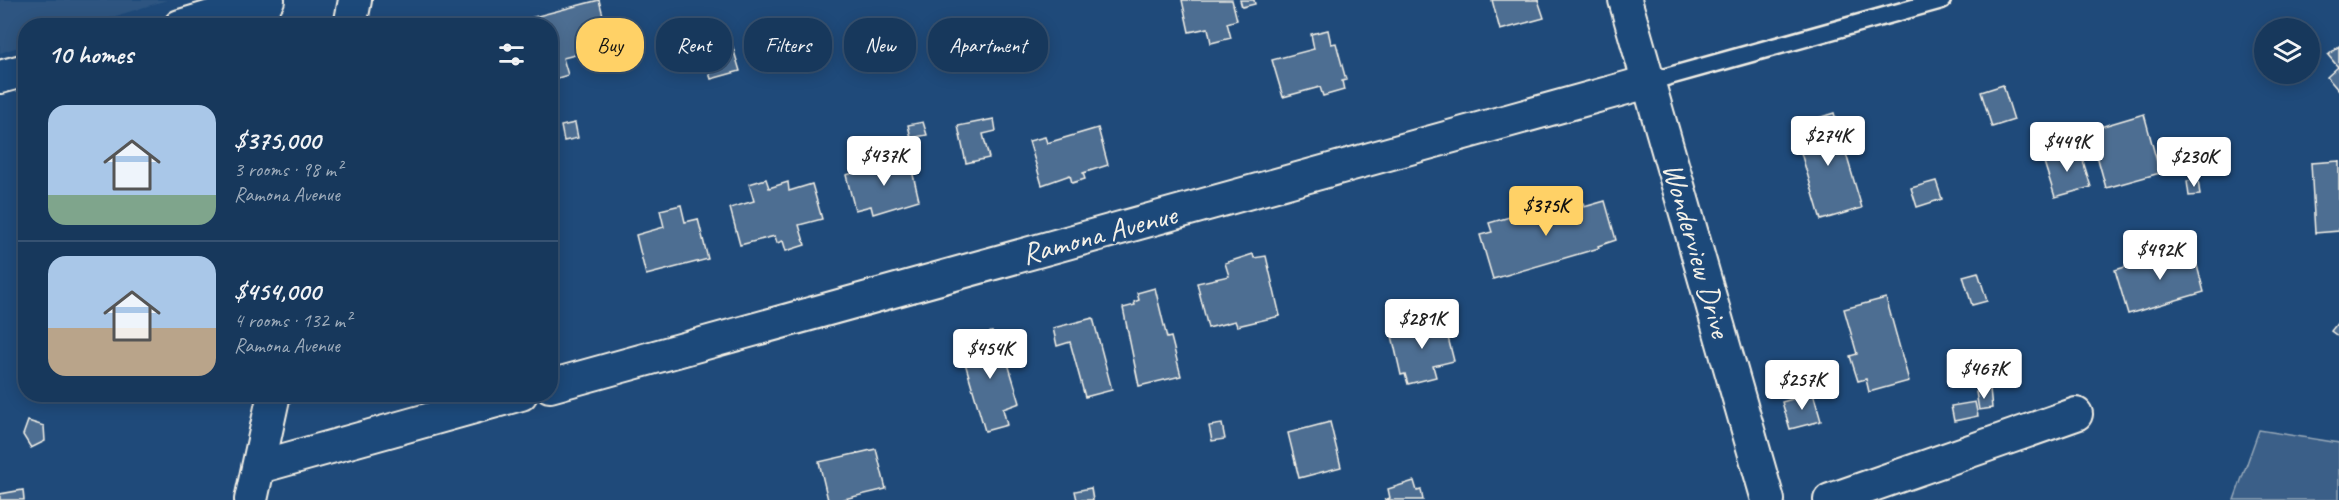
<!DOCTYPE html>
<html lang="en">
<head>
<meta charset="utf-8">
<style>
	:root { --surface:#17385c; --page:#244365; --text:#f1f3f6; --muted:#9eacbb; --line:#365272; --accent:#ffd166 }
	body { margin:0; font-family:Caveat,sans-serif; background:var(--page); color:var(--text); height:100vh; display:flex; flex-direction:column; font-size:22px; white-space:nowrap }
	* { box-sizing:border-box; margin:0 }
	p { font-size:20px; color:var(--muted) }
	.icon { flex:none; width:33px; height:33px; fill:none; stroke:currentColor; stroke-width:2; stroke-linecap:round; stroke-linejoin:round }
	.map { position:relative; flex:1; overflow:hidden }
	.panel { position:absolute; left:18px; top:18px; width:540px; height:384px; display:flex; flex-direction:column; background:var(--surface); border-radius:24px; box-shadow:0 3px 15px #0003,0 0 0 2px var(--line) }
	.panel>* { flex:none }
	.guide { position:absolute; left:576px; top:18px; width:570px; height:54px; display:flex; gap:12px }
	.fabs { position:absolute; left:2254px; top:18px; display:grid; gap:12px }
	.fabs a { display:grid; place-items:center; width:66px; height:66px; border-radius:50%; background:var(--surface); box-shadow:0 3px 15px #0003,0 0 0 2px var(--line); font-size:30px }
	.price { position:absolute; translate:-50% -51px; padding:0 14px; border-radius:6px; background:#fff; color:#222; font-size:20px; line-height:39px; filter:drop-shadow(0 2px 3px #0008) }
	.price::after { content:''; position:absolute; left:50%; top:36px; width:18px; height:14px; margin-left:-9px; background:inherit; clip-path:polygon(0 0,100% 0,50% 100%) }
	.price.on { background:var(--accent); color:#111 }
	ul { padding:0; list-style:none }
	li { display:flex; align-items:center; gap:18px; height:150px; padding:0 30px }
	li+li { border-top:2px solid var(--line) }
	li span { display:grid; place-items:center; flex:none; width:168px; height:120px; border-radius:18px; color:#555 }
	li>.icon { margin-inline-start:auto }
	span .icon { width:72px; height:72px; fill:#fffc; stroke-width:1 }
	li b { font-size:26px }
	h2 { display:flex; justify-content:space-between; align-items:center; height:72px; padding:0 30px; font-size:26px }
	.pill { padding:0 21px; border-radius:24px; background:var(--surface); box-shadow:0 3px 15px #0003,0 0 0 2px var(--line); font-size:21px; line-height:54px }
	.pill.on { background:var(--accent); color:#111 }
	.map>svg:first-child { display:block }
</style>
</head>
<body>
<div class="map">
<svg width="2339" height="500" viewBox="0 0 2339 500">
	<rect width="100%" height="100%" fill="#1f4a7a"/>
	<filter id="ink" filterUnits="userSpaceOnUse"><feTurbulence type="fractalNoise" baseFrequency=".0167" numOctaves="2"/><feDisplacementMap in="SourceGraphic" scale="12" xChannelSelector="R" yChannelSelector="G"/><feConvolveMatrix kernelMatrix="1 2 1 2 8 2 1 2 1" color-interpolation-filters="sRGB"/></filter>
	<g filter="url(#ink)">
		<path fill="#2d5581" d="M 0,0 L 167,0 L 87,25 L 26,26 L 25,45 L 0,53 Z"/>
		<path fill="#3a5f88" stroke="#97a8b8" stroke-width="1.5" d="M 2259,430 L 2339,443 L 2339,500 L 2234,500 Z"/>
		<g fill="#4d6e92" stroke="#f4f1e8" stroke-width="1.5">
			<path d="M 599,0 L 611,46 L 563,58 L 568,75 L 551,80 L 550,26 L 532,26 L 530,18 Z"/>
			<path d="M 1182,0 L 1232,0 L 1237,20 L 1227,23 L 1231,38 L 1211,43 L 1208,28 L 1189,32 Z"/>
			<path d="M 1240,0 L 1254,0 L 1255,4 L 1242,7 Z"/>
			<path d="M 1492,0 L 1538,0 L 1544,18 L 1500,30 Z"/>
			<path d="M 1328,30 L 1331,44 L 1336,43 L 1346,80 L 1342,81 L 1344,90 L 1323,96 L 1320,87 L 1283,97 L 1272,60 L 1314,49 L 1311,34 Z"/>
			<path d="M 730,38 L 740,71 L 711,79 L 701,46 Z"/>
			<path d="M 2339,46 L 2339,91 L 2327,77 L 2338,67 L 2328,55 Z"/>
			<path d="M 2003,85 L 2014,120 L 1992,127 L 1981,92 Z"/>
			<path d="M 1834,113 L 1862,208 L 1821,220 L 1793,126 Z"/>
			<path d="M 2144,114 L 2160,173 L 2106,188 L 2090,130 Z"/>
			<path d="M 994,119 L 996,131 L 983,134 L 989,158 L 966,163 L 958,126 Z"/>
			<path d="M 923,122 L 927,135 L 911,138 L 908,125 Z"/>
			<path d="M 575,123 L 578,138 L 564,141 L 561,126 Z"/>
			<path d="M 1098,128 L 1108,165 L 1083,173 L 1085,179 L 1072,183 L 1070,175 L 1042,185 L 1029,141 L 1045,137 L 1047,143 Z"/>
			<path d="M 2079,148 L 2091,187 L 2055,197 L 2043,159 Z"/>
			<path d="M 909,158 L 919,200 L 873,214 L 871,206 L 855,210 L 846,175 Z"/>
			<path d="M 2339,161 L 2339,231 L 2315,233 L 2311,163 Z"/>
			<path d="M 766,179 L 769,188 L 788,182 L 789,191 L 812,184 L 822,219 L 799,225 L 805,245 L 786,251 L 783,241 L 777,243 L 775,236 L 740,245 L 730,208 L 754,201 L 749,184 Z"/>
			<path d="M 2198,179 L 2200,195 L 2189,196 L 2187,181 Z"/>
			<path d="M 1936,181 L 1942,199 L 1917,207 L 1911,188 Z"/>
			<path d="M 1605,201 L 1616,240 L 1598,246 L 1599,248 L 1493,279 L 1480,235 L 1492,232 L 1489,223 L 1562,202 L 1563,209 L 1583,203 L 1584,207 Z"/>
			<path d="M 681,205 L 685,222 L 698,219 L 708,259 L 646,275 L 636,235 L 664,227 L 660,210 Z"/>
			<path d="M 2192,247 L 2204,292 L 2128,314 L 2115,270 Z"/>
			<path d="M 1253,254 L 1254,258 L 1266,256 L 1280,316 L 1237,326 L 1235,321 L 1208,328 L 1197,283 L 1229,276 L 1225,263 Z"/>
			<path d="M 1978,272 L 1987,301 L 1972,305 L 1963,276 Z"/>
			<path d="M 1155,288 L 1167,338 L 1171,337 L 1181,376 L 1139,386 L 1123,308 L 1135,305 L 1134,302 L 1139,300 L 1137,293 Z"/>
			<path d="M 1886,298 L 1909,381 L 1869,392 L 1866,379 L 1858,381 L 1850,356 L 1857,354 L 1844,309 Z"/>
			<path d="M 1093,318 L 1112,390 L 1085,397 L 1070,342 L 1057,346 L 1053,328 Z"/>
			<path d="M 1443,318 L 1454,361 L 1433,366 L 1436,377 L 1408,384 L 1405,374 L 1401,375 L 1391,331 Z"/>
			<path d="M 2339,321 L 2339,337 L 2331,331 Z"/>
			<path d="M 992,332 L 997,349 L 1003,347 L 1020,403 L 1003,409 L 1007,425 L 985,431 L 963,356 L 967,355 L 962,340 Z"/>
			<path d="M 1990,389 L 1992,408 L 1979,410 L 1976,392 Z"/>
			<path d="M 1813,393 L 1821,421 L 1790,429 L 1782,402 Z"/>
			<path d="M 1975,402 L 1978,416 L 1954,421 L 1951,406 Z"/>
			<path d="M 28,421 L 44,426 L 45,441 L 31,448 L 23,435 Z"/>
			<path d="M 1330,422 L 1341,467 L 1299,478 L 1288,433 Z"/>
			<path d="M 1222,424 L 1225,439 L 1212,441 L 1209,426 Z"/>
			<path d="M 876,449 L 886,489 L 840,500 L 828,500 L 819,462 Z"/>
			<path d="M 1414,481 L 1417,491 L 1421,490 L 1423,500 L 1384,500 L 1390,498 L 1388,489 Z"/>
			<path d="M 1091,488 L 1093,500 L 1077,500 L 1075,491 Z"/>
			<path d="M 23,490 L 24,500 L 0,500 L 0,494 Z"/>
		</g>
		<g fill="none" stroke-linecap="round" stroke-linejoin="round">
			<g stroke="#f4f1e8" stroke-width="21">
				<path id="service" d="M 1648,82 L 1942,0"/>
			</g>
			<g stroke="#f4f1e8" stroke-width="36">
				<g id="minor">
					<path d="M 1625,0 L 1768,500"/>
					<path d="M 180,26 L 268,0"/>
					<path d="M 350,26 L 355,0"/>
					<path d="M 0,77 L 26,70"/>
					<path d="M 550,386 L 1648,82"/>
					<path d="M 259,467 L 521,394"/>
					<path d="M 251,500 L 274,394"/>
					<path d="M 1830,500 L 2076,414"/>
				</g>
			</g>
			<use href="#service" stroke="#1f4a7a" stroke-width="16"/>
			<use href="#minor" stroke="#1f4a7a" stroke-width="32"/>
		</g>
	</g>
	<g text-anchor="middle" stroke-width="5" stroke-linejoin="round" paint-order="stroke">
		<g font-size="30" fill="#f4f1e8" stroke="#1f4a7a">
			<text transform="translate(1099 234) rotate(-15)" y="10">Ramona Avenue</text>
			<text transform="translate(1697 250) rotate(74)" y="10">Wonderview Drive</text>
		</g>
	</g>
</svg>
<div class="fabs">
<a><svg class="icon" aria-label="layers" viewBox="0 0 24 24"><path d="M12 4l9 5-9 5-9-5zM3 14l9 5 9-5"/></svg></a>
</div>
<b class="price" style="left:1828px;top:167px">$274K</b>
<b class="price" style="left:2067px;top:173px">$449K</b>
<b class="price" style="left:884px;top:187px">$437K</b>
<b class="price" style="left:2194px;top:188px">$230K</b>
<b class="price on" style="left:1546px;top:237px">$375K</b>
<b class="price" style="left:2160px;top:281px">$492K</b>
<b class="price" style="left:1422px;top:350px">$281K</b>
<b class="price" style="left:990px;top:380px">$454K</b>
<b class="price" style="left:1984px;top:400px">$467K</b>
<b class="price" style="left:1802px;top:411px">$257K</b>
<div class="guide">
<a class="pill on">Buy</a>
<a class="pill">Rent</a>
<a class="pill">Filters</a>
<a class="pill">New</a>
<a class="pill">Apartment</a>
</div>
<section class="panel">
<h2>10 homes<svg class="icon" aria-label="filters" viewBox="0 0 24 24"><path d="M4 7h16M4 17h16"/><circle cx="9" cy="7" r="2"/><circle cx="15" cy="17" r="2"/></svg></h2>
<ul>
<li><span style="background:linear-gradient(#a9c7e8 75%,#7fa58c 0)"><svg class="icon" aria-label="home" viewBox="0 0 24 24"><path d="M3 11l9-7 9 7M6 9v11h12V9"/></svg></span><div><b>$375,000</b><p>3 rooms · 98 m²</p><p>Ramona Avenue</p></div></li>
<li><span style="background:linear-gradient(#a9c7e8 60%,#b9a48a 0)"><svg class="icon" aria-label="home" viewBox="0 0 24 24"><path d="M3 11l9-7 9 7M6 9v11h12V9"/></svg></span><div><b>$454,000</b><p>4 rooms · 132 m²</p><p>Ramona Avenue</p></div></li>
</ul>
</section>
</div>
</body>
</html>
